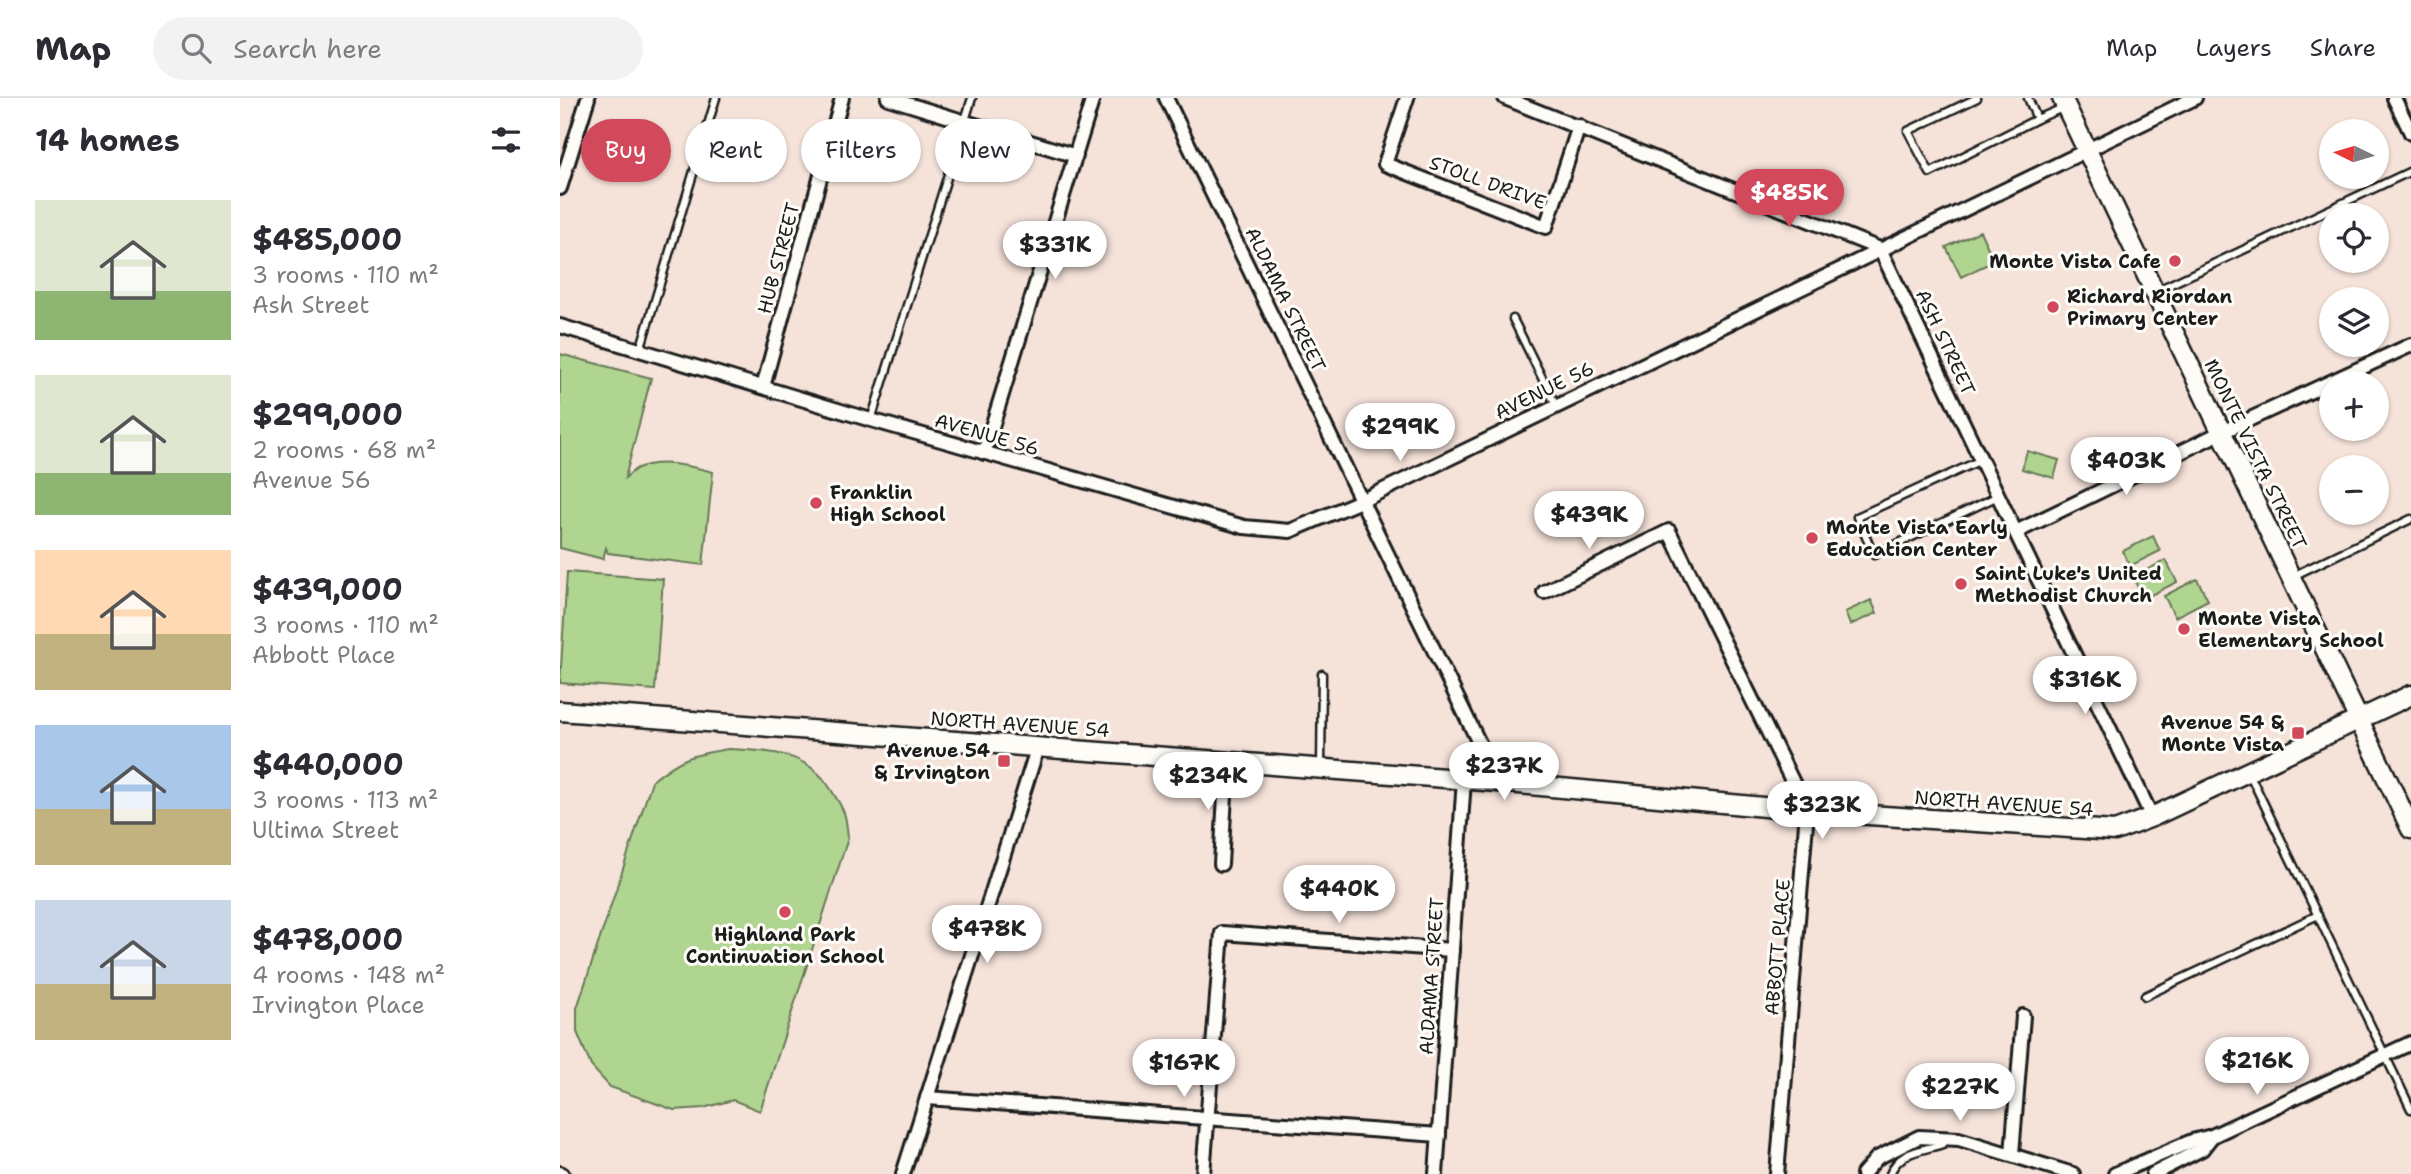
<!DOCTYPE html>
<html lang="en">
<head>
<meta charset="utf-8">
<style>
	:root { --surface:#fff; --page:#f2f2f3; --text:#2b2b33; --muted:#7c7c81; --line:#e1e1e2; --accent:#d1495b }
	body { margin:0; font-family:"Shantell Sans",sans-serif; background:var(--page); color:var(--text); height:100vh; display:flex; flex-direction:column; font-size:26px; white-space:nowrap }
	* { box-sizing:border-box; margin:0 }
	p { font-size:23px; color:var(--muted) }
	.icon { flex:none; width:38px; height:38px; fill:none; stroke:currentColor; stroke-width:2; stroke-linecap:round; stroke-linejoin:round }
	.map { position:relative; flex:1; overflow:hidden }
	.side { display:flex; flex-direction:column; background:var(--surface); width:560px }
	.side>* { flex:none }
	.top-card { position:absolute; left:21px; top:21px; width:665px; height:63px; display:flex; gap:14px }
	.needle { width:46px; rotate:275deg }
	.fabs { position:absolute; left:1759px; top:21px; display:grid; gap:14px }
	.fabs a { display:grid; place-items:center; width:70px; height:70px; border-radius:50%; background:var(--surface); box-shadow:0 2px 5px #0004; font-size:35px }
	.price { position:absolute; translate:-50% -60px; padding:0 16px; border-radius:24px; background:#fff; color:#222; font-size:23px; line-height:46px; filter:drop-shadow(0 2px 4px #0008) }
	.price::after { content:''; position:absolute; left:50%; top:42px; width:21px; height:16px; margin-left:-10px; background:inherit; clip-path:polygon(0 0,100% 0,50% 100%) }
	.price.active { background:var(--accent); color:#fff }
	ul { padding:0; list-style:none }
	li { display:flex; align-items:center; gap:21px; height:175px; padding:0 35px }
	li span { display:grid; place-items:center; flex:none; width:196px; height:140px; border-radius:0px; color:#555 }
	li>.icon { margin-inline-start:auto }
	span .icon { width:84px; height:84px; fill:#fffc; stroke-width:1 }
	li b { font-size:30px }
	h2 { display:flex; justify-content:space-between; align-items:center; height:84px; padding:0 35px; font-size:30px }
	.chip { padding:0 24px; border-radius:32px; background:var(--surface); box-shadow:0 2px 5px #0004; font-size:24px; line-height:63px }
	.chip.active { background:var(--accent); color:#fff }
	header { display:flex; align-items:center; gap:42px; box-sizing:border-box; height:98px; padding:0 35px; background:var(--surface); border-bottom:2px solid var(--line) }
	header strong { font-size:33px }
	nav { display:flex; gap:38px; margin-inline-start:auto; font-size:24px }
	.search { width:490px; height:63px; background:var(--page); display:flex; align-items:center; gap:18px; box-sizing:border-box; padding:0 24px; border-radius:38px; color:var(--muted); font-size:26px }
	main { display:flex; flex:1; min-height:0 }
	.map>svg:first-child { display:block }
</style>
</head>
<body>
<header>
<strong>Map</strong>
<div class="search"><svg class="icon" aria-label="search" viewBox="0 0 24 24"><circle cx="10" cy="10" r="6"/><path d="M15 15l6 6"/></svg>Search here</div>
<nav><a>Map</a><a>Layers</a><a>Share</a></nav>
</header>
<main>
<section class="side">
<h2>14 homes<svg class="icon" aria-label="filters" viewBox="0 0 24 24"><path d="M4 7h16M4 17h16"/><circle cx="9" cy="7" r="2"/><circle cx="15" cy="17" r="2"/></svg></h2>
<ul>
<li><span style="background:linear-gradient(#dfe7d0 65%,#8fb573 0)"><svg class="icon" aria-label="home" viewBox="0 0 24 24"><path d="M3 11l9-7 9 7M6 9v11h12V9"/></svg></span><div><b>$485,000</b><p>3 rooms · 110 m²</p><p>Ash Street</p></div></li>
<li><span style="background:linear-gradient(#dfe7d0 70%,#8fb573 0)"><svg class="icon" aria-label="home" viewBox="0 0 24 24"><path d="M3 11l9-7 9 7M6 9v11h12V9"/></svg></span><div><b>$299,000</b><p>2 rooms · 68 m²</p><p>Avenue 56</p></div></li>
<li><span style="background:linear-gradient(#ffd9b3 60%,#c2b280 0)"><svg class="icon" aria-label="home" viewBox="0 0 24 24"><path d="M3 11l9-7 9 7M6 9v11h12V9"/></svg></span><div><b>$439,000</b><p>3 rooms · 110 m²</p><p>Abbott Place</p></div></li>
<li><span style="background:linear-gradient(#a9c7e8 60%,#c2b280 0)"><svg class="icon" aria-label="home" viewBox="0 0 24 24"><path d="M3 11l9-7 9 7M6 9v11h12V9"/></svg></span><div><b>$440,000</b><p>3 rooms · 113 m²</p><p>Ultima Street</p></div></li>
<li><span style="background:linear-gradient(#c9d6e8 60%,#c2b280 0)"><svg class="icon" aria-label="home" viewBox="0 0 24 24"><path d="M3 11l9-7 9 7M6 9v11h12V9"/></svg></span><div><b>$478,000</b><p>4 rooms · 148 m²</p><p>Irvington Place</p></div></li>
</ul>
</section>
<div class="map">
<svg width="1851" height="1076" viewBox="0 0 1851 1076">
	<rect width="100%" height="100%" fill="#f5e3da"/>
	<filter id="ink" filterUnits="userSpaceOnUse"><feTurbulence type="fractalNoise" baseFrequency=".0143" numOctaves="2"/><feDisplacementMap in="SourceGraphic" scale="14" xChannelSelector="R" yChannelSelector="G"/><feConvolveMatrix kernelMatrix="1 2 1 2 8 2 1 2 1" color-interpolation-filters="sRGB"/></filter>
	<g filter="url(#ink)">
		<g fill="#b0d591" stroke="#667856" stroke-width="2">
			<path d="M 1420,133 L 1434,163 L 1401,179 L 1386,149 Z"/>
			<path d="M 0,256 L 91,280 L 65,380 C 68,378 73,372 78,370 C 99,360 132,368 153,374 L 143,467 L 48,455 L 46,450 L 43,461 L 0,450 Z"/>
			<path d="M 1467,353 L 1499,362 L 1494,380 L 1462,371 Z"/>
			<path d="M 1593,438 L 1600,453 L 1570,468 L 1563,453 Z"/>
			<path d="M 1606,462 L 1617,484 L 1583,501 L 1573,479 Z"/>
			<path d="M 7,474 L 103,481 L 95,592 L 0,585 Z"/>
			<path d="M 1637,481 L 1648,502 L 1615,519 L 1604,498 Z"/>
			<path d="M 1311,502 L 1317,515 L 1290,527 L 1285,514 Z"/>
			<path d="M 168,651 C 208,653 247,653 270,690 C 284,712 286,714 288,740 L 200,1013 L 173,1002 L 143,1010 L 114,1012 L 50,989 L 31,968 L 17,934 L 17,910 L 92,683 C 122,659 131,657 168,651 Z"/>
		</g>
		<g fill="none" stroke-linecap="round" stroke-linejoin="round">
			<g stroke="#1c1c1c" stroke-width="11">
				<g id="lane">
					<path d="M 1417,0 L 1348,33 L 1370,75 L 1477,21 L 1505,9"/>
					<path d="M 1468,0 L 1477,21"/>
					<path d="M 1596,193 L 1851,73"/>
					<path d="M 953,221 L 996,308"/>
					<path d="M 80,252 L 156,0"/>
					<path d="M 311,322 L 412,0"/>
					<path d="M 1421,362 L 1297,419 L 1314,457 L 1438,398"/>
					<path d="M 1733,478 L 1851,421"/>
					<path d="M 761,669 L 762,576"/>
					<path d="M 1689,675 L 1851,1011"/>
					<path d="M 1585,898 L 1758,817"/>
					<path d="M 1330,1076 C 1339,1053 1361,1053 1383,1046 L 1386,1042"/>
				</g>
			</g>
			<g stroke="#1c1c1c" stroke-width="18">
				<g id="street">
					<path d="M 328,0 L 516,58"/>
					<path d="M 606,0 L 938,684"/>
					<path d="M 847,0 L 825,66 L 986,129 L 1019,28"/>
					<path d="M 945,0 L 1320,151 L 1592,719"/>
					<path d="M 1834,0 L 1851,35"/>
					<path d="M 0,90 L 28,0"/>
					<path d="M 0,228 L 311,322 L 684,429 L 730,433 L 803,402 L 1635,0"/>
					<path d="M 203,289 L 282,0"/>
					<path d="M 424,355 L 533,0"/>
					<path d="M 1456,434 L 1662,334 L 1851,247"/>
					<path d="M 984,494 L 1109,433 L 1247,713 L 1217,1076"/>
					<path d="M 661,766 L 667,663"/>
					<path d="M 367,1000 L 879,1037"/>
					<path d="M 1452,1056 L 1463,918"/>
					<path d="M 0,1075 L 2,1076"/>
					<path d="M 343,1076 L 478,648"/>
					<path d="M 643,1076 L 662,835 L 892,852"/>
					<path d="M 876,1076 L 904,682"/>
					<path d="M 1303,1076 L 1317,1060 L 1359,1039 L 1399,1041 L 1513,1076"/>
					<path d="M 1555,1076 L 1632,1043 L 1652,1038 L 1851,945"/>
					<path d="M 1593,1076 L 1642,1051 L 1652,1038"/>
				</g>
			</g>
			<g stroke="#1c1c1c" stroke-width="23">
				<g id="secondary">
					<path d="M 1502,0 L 1851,731"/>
					<path d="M 0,613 L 938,684 L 1247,713 L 1555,733 L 1592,719 L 1851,597"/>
				</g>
			</g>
			<use href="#lane" stroke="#fdfcf7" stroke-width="6"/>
			<use href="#street" stroke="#fdfcf7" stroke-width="12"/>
			<use href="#secondary" stroke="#fdfcf7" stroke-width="18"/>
			<path stroke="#1c1c1c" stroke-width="2" d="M 1843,0 L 1851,17"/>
		</g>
	</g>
	<g fill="#d1495b" stroke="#fdfcf7" stroke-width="2.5">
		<circle cx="1615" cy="163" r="7"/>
		<circle cx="1493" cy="209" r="7"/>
		<circle cx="256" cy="405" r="7"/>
		<circle cx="1252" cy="440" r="7"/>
		<circle cx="1401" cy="486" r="7"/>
		<circle cx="1624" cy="531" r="7"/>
		<rect x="1731" y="628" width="14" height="14" rx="3.5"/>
		<rect x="437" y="656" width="14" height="14" rx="3.5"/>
		<circle cx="225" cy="814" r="7"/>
	</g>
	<g text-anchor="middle" stroke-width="6" stroke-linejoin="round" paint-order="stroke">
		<g font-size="19" fill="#1c1c1c" stroke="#fdfcf7">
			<text transform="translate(928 84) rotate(20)" y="7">STOLL DRIVE</text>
			<text transform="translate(218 160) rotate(-75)" y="7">HUB STREET</text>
			<text transform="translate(726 201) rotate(64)" y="7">ALDAMA STREET</text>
			<text transform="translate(1386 244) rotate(65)" y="7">ASH STREET</text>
			<text transform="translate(984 292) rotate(-26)" y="7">AVENUE 56</text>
			<text transform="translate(427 336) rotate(16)" y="7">AVENUE 56</text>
			<text transform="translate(1696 356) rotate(64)" y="7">MONTE VISTA STREET</text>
			<text transform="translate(460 626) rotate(4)" y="7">NORTH AVENUE 54</text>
			<text transform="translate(1444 705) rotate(4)" y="7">NORTH AVENUE 54</text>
			<text transform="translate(1217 849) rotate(-85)" y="7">ABBOTT PLACE</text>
			<text transform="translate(871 878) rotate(-86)" y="7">ALDAMA STREET</text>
		</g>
		<g font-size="19" font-weight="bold" fill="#1c1c1c" stroke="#fdfcf7" text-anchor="start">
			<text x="1601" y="170" text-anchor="end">Monte Vista Cafe</text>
			<text x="1507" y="205">Richard Riordan<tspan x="1507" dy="22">Primary Center</tspan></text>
			<text x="270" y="401">Franklin<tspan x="270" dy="22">High School</tspan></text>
			<text x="1266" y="436">Monte Vista Early<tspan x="1266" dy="22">Education Center</tspan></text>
			<text x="1415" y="482">Saint Luke's United<tspan x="1415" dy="22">Methodist Church</tspan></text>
			<text x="1638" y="527">Monte Vista<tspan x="1638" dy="22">Elementary School</tspan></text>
			<text x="1724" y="631" text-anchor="end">Avenue 54 &amp;<tspan x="1724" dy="22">Monte Vista</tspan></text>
			<text x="430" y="659" text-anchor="end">Avenue 54<tspan x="430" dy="22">&amp; Irvington</tspan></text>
			<text x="225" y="843" text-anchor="middle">Highland Park<tspan x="225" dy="22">Continuation School</tspan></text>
		</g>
	</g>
</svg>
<div class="fabs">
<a><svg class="needle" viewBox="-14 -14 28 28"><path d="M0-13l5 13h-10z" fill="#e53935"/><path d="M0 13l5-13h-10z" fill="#7c7c81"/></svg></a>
<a><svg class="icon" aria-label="locate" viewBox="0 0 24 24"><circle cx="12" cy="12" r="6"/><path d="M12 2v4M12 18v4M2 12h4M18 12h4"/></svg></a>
<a><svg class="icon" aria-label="layers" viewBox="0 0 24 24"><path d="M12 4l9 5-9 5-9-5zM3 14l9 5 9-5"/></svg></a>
<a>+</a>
<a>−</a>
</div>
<b class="price active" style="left:1229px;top:131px">$485K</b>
<b class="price" style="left:495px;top:183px">$331K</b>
<b class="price" style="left:840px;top:365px">$299K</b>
<b class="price" style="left:1566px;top:399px">$403K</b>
<b class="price" style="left:1029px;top:453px">$439K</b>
<b class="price" style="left:1525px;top:618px">$316K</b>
<b class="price" style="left:944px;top:704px">$237K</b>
<b class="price" style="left:648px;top:714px">$234K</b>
<b class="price" style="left:1262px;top:743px">$323K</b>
<b class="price" style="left:779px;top:827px">$440K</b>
<b class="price" style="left:427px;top:867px">$478K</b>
<b class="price" style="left:1697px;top:999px">$216K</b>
<b class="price" style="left:624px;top:1001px">$167K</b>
<b class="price" style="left:1400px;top:1025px">$227K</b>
<div class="top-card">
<a class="chip active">Buy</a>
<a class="chip">Rent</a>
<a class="chip">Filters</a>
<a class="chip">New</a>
</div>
</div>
</main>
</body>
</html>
